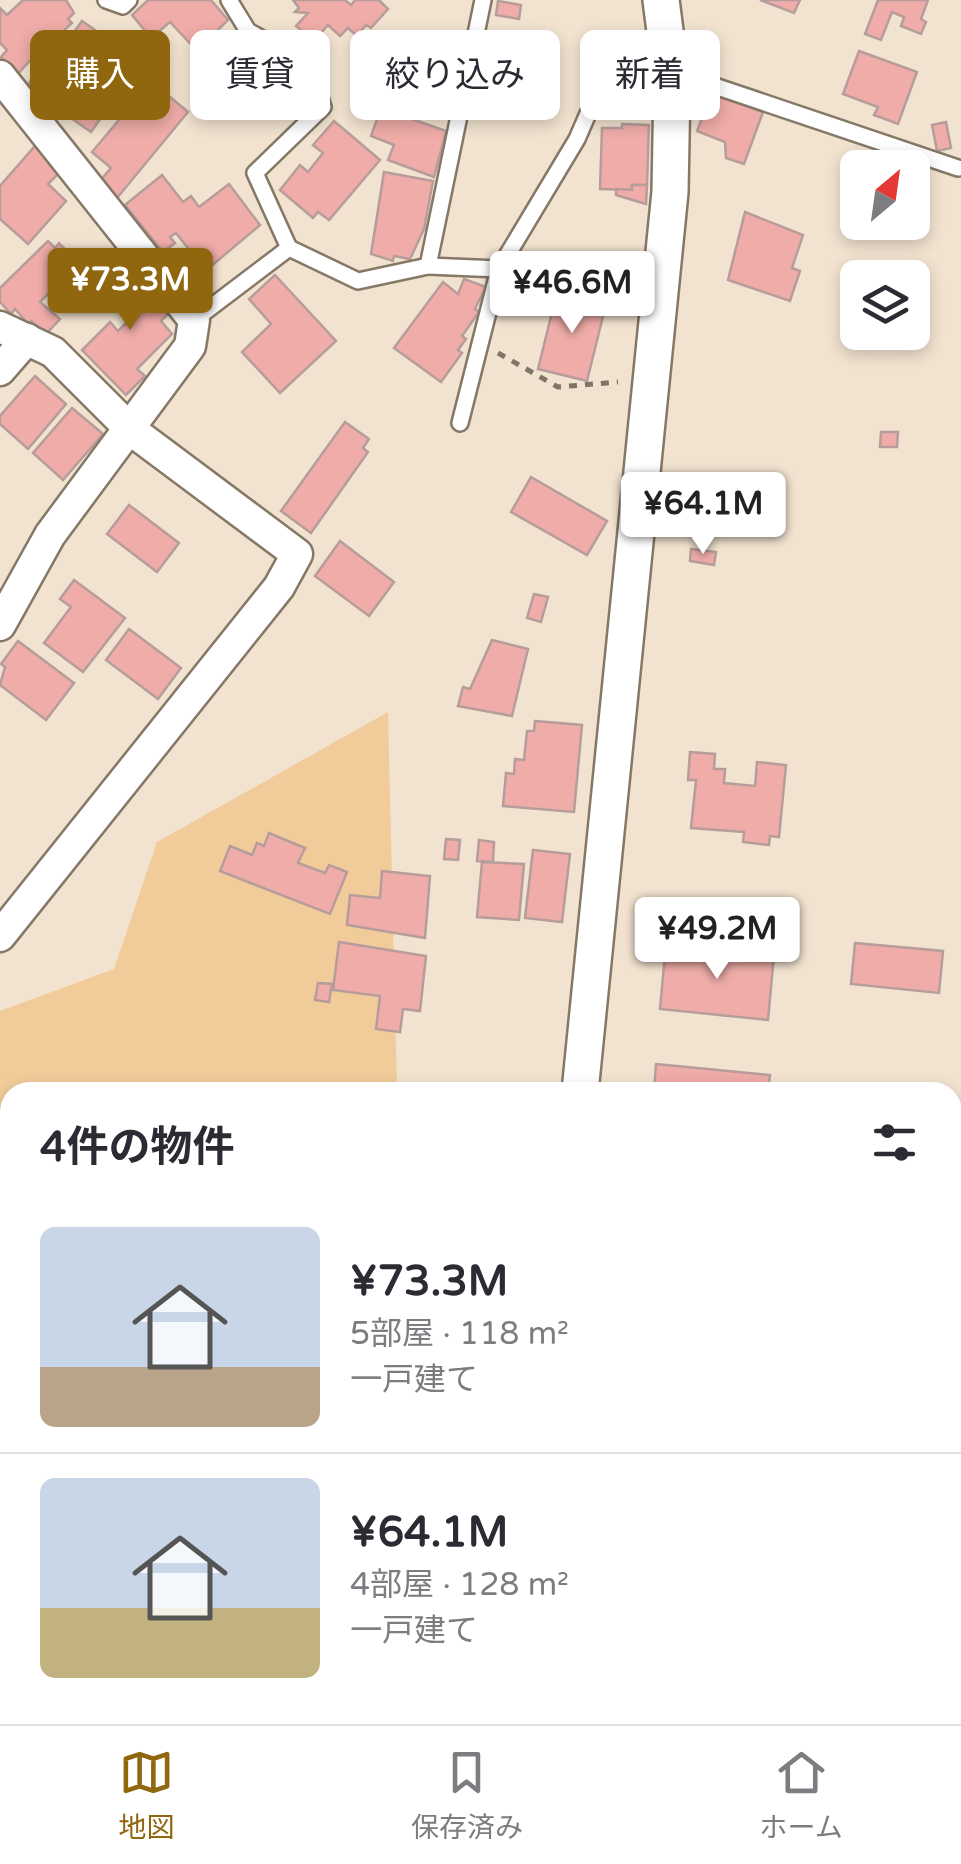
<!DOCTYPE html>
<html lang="ja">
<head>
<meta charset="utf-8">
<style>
	:root { --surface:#fff; --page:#f2f2f3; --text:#2b2b33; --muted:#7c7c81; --line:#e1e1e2; --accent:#90660e }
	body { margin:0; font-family:"Varela Round","Noto Sans JP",sans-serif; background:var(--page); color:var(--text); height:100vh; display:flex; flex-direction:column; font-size:38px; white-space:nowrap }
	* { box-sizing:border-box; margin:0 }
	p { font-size:32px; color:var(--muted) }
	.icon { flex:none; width:55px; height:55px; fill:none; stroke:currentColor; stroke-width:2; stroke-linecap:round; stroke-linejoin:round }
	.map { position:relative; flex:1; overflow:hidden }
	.details { position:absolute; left:0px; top:1082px; width:962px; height:642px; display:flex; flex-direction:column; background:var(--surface); border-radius:30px 30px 0 0; box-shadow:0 5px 15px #0003 }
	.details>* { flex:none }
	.top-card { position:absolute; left:30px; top:30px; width:902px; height:90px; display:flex; gap:20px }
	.needle { width:65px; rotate:29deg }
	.fabs { position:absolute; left:840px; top:150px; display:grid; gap:20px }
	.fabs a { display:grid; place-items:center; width:90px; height:90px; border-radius:15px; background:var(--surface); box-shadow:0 5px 15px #0003; font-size:50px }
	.price { position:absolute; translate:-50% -85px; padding:0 22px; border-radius:10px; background:#fff; color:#222; font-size:32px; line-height:65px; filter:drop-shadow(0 2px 5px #0008) }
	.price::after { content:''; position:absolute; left:50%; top:60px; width:30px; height:22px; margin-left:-15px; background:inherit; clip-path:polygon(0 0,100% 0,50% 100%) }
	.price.active { background:var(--accent); color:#fff }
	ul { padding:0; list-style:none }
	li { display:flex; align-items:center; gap:30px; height:250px; padding:0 40px }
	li+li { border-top:2px solid var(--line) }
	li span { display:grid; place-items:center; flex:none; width:280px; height:200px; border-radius:15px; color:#555 }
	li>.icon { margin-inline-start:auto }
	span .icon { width:120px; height:120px; fill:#fffc; stroke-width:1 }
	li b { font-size:42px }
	h2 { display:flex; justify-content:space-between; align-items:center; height:120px; padding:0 40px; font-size:42px }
	.chip { padding:0 35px; border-radius:15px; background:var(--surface); box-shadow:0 5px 15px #0003; font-size:35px; line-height:90px }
	.chip.active { background:var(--accent); color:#fff }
	.dock { display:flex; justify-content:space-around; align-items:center; height:140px; border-top:2px solid var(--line); background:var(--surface); font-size:28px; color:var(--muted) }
	.dock a { display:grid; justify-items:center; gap:5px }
	.dock .active { color:var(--accent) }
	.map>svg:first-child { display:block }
</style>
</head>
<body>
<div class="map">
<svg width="961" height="1724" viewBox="0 0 961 1724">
	<rect width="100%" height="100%" fill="#f2e3d0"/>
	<path fill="#f2cb9a" d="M 388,712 L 397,1092 L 10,1092 L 10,1567 L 0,1566 L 0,1011 L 114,969 L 157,842 Z"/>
	<g fill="#efaca8" stroke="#b69d9b" stroke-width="2.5">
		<path d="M 23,0 L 66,0 L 74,13 L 68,19 L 72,23 L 57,37 L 54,34 L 17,75 L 1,57 L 7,50 L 0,43 L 0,8 L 7,15 Z"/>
		<path d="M 148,0 L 211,0 L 228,20 L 197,51 L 170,22 L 151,38 L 132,15 Z"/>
		<path d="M 345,0 L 351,5 L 355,0 L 379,0 L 388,9 L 371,28 L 366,25 L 357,36 L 348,28 L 340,36 L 328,25 L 314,41 L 296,26 L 308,13 L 295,12 L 299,8 L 293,0 Z"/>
		<path d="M 760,0 L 800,0 L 794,13 Z"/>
		<path d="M 878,0 L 928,0 L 921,19 L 926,22 L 921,34 L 901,26 L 904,17 L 892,12 L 881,40 L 865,34 Z"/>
		<path d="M 498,1 L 521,5 L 519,19 L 496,15 Z"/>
		<path d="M 82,21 L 105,37 L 94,53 L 109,63 L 125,40 L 143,53 L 99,112 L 103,115 L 91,132 L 71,118 L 74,114 L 63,106 L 68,99 L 50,87 L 44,97 L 27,87 L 39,65 L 50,71 L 53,65 L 60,68 L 75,47 L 67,42 Z"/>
		<path d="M 859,51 L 917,72 L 898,124 L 874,115 L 878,107 L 843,94 Z"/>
		<path d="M 144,90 L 162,105 L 169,96 L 188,112 L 117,198 L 99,182 L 111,168 L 92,152 Z"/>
		<path d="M 712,92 L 763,112 L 744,164 L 726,158 L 725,142 L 697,131 Z"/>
		<path d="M 381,108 L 446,131 L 434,177 L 388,160 L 394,145 L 371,136 Z"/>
		<path d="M 334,121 L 380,160 L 329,220 L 318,212 L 313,218 L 280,190 L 300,165 L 308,172 L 323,153 L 313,145 Z"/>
		<path d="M 946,122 L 951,148 L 937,151 L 932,125 Z"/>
		<path d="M 622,124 L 649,125 L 647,185 L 632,185 L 632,190 L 600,189 L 602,128 L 622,128 Z"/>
		<path d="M 35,146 L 59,173 L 48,184 L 66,201 L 28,244 L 0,219 L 0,186 Z"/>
		<path d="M 384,172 L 433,181 L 424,229 L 410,259 L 394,256 L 393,261 L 371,254 Z"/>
		<path d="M 162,175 L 183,202 L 191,196 L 199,207 L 229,184 L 260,225 L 209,268 L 205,263 L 202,266 L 176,233 L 170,237 L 175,243 L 163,252 L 125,205 Z"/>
		<path d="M 632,185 L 647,185 L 646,204 L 616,195 L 616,189 L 632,190 Z"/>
		<path d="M 745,212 L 803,235 L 792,268 L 800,271 L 790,301 L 728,280 Z"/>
		<path d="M 48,241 L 55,248 L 59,243 L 84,268 L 71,280 L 66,276 L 40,302 L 60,319 L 46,334 L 31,321 L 28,324 L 15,309 L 11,314 L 0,302 L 0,288 Z"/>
		<path d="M 131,268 L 170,312 L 161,321 L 172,334 L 137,369 L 145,376 L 126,395 L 82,350 L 110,322 L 118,331 L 139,310 L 131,303 L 123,311 L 105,293 Z"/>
		<path d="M 275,275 L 336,341 L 280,393 L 242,352 L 271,324 L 249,299 Z"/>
		<path d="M 464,279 L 486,287 L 475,309 L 479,312 L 462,336 L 466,339 L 458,350 L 462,353 L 441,382 L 394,348 L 443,282 L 458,294 Z"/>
		<path d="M 557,292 L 606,304 L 587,381 L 538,369 Z"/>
		<path d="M 35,376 L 66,404 L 28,449 L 0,424 L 0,416 Z"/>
		<path d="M 72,408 L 103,434 L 63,480 L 33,453 Z"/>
		<path d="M 345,422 L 369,439 L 363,448 L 368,452 L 311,533 L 281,511 Z"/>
		<path d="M 881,432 L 898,432 L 897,447 L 880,447 Z"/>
		<path d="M 531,477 L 607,521 L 587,555 L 511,512 Z"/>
		<path d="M 129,505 L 179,543 L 157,572 L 107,534 Z"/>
		<path d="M 340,541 L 394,582 L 369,616 L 315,576 Z"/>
		<path d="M 691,549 L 716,552 L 714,565 L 690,561 Z"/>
		<path d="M 74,580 L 125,618 L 83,672 L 44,643 L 71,607 L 60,599 Z"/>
		<path d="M 534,594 L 548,597 L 541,622 L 527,618 Z"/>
		<path d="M 129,629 L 181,668 L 158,699 L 106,660 Z"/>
		<path d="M 492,640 L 528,649 L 512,716 L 458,706 L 463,687 L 470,689 Z"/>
		<path d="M 18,641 L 74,683 L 46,720 L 0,685 L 5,667 L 1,664 Z"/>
		<path d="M 535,721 L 582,725 L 574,812 L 503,806 L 506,773 L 514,774 L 515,759 L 524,760 L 527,731 L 534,731 Z"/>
		<path d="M 690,752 L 715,754 L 714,769 L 725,769 L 724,783 L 755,786 L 757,762 L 786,765 L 779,837 L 770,836 L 769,845 L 743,842 L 744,832 L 691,828 L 696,780 L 688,780 Z"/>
		<path d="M 269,833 L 305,848 L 298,863 L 325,873 L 329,865 L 347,872 L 330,914 L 220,871 L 230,846 L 252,855 L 257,843 L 264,846 Z"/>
		<path d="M 446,839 L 460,840 L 458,860 L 444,859 Z"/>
		<path d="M 479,840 L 494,842 L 493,862 L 477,861 Z"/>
		<path d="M 533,850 L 570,854 L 562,922 L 525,918 Z"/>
		<path d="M 482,862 L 524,864 L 519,920 L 477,917 Z"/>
		<path d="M 382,871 L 430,876 L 425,938 L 347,925 L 350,895 L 380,898 Z"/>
		<path d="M 339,942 L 426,956 L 420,1011 L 403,1009 L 400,1032 L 376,1029 L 380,996 L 333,990 Z"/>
		<path d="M 855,943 L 943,951 L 939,993 L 851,984 Z"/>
		<path d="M 666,944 L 774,955 L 768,1020 L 660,1009 Z"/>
		<path d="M 318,983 L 332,984 L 329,1002 L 315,1000 Z"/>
		<path d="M 656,1064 L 770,1075 L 768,1092 L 654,1092 Z"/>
		<rect x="0" y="1576" width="10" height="46"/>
		<path d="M 149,1715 L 309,1715 L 307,1724 L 147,1724 Z"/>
		<path d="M 606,1715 L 639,1715 L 639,1724 L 605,1724 Z"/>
	</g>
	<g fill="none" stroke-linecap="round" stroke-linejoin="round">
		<g stroke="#857867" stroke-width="20">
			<g id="service">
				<path d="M 106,0 L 123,6 L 129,0"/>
				<path d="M 229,0 L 248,31 L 311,66 L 323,107 L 255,173 L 289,248"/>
				<path d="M 428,266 L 499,269"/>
				<path d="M 194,320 L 289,248 L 358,281 L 428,266 L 483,0"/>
				<path d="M 460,423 L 499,269 L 577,139 L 609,65 L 670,71 L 958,168"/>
			</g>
		</g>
		<g stroke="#857867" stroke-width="35">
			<g id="minor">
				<path d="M 0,76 L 194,320 L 190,346 L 50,535 L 0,625"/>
				<path d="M 0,327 L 53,352 L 131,430 L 297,554 L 279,587 L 0,936"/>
				<path d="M 0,370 L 27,339"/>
			</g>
		</g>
		<g stroke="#857867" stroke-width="40">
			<g id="tertiary">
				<path d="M 580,1092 L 670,192 L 672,85 L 661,0"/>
				<path d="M 517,1724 L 518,1715"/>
			</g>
		</g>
		<path stroke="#7e7468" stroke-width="5" stroke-dasharray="8 8" stroke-linecap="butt" d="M 498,353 L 558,387 L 618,382"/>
		<use href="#service" stroke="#fff" stroke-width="15"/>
		<use href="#minor" stroke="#fff" stroke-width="30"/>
		<use href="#tertiary" stroke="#fff" stroke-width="35"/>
	</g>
</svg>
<div class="fabs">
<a><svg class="needle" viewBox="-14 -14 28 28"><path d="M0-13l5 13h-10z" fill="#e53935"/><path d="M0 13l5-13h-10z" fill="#7c7c81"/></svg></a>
<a><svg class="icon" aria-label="layers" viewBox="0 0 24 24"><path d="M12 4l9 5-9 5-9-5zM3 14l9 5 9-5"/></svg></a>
</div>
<b class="price active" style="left:130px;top:333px">¥73.3M</b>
<b class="price" style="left:572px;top:336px">¥46.6M</b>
<b class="price" style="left:703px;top:557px">¥64.1M</b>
<b class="price" style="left:717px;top:982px">¥49.2M</b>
<div class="top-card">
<a class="chip active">購入</a>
<a class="chip">賃貸</a>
<a class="chip">絞り込み</a>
<a class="chip">新着</a>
</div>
<section class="details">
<h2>4件の物件<svg class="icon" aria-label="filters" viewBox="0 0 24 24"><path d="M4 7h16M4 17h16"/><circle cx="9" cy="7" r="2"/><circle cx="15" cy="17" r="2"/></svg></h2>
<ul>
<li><span style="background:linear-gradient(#c9d6e8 70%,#b9a48a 0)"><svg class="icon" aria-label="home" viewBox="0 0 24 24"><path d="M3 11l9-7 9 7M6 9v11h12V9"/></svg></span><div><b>¥73.3M</b><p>5部屋 · 118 m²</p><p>一戸建て</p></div></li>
<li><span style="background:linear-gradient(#c9d6e8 65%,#c2b280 0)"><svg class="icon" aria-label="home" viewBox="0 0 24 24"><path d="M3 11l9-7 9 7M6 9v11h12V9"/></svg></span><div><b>¥64.1M</b><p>4部屋 · 128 m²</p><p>一戸建て</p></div></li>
</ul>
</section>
</div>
<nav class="dock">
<a class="active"><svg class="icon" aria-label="map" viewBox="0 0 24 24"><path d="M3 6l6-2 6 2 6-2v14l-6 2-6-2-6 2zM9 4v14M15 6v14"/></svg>地図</a>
<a><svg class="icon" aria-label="saved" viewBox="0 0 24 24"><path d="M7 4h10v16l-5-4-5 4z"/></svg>保存済み</a>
<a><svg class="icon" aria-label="home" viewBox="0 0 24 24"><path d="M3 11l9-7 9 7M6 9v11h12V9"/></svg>ホーム</a>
</nav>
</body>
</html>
